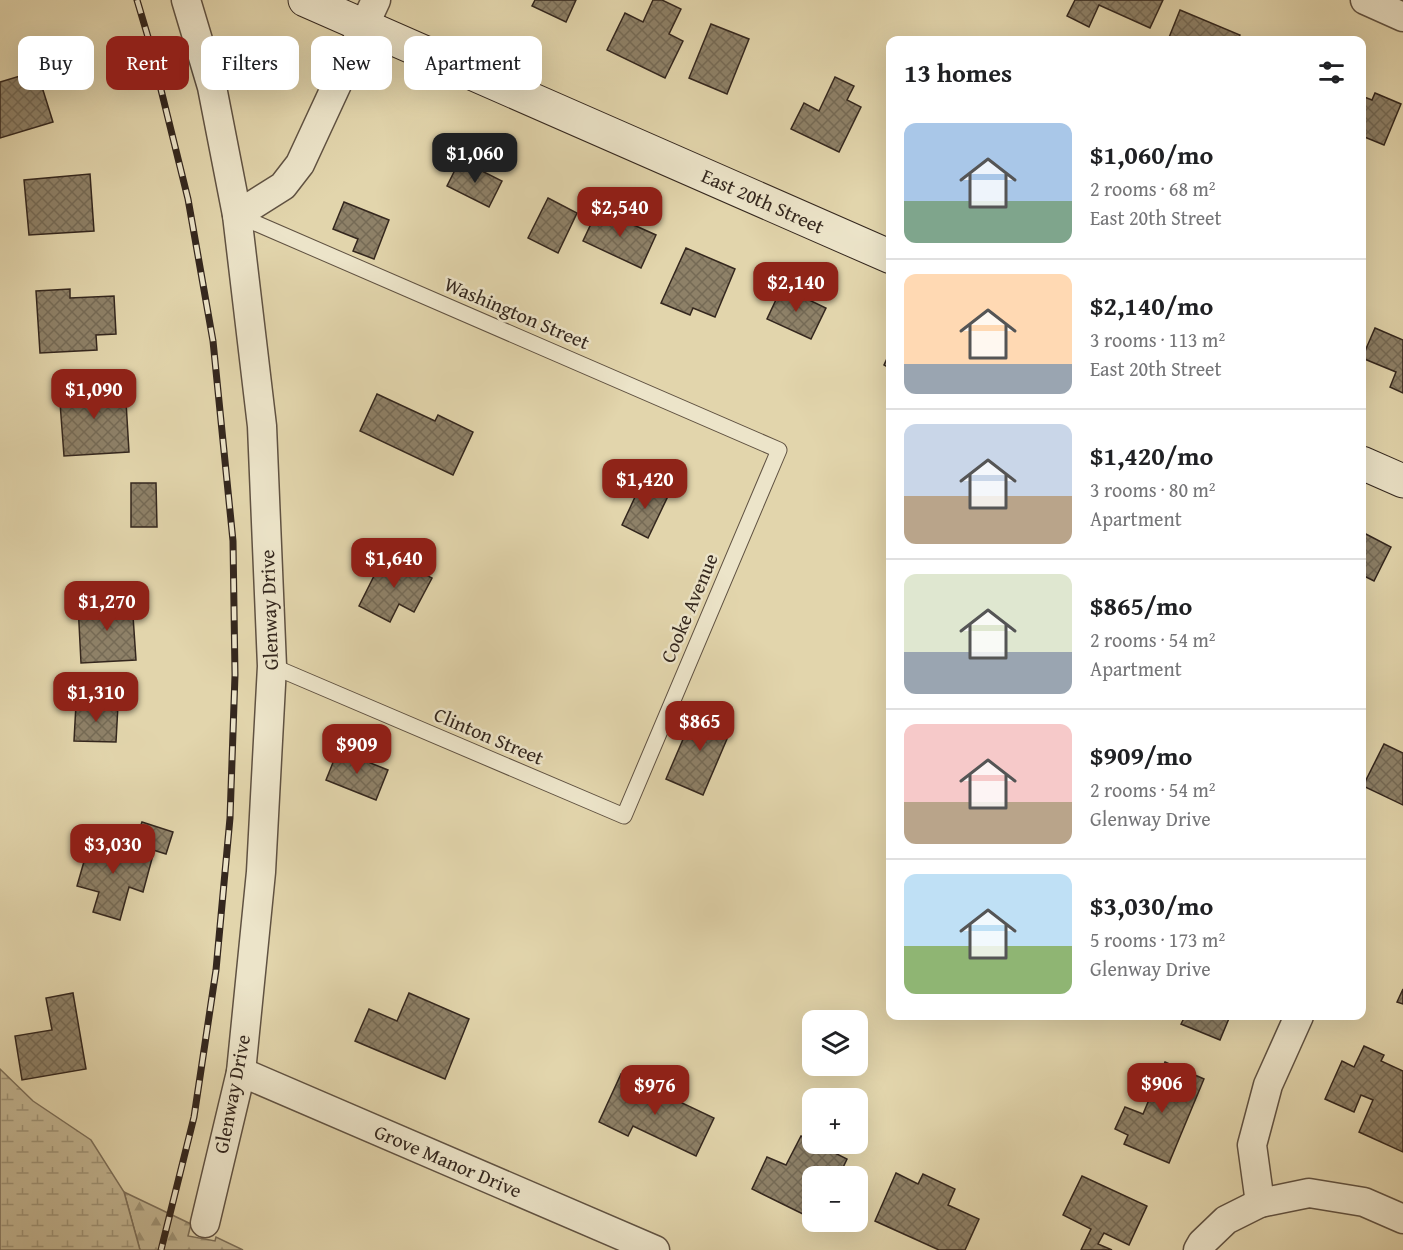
<!DOCTYPE html>
<html lang="en">
<head>
<meta charset="utf-8">
<style>
	:root { --surface:#fff; --page:#f6f6f6; --text:#202124; --muted:#757577; --line:#e0e0e0; --accent:#8f2418 }
	body { margin:0; font-family:"Gentium Book Plus",serif; background:var(--page); color:var(--text); height:100vh; display:flex; flex-direction:column; font-size:22px; white-space:nowrap }
	* { box-sizing:border-box; margin:0 }
	p { font-size:20px; color:var(--muted) }
	.icon { flex:none; width:33px; height:33px; fill:none; stroke:currentColor; stroke-width:2; stroke-linecap:round; stroke-linejoin:round }
	.map { position:relative; flex:1; overflow:hidden }
	.panel { position:absolute; left:886px; top:36px; width:480px; height:984px; display:flex; flex-direction:column; background:var(--surface); border-radius:12px; box-shadow:0 6px 24px #0002 }
	.panel>* { flex:none }
	.top-card { position:absolute; left:18px; top:36px; width:570px; height:54px; display:flex; gap:12px }
	.buttons { position:absolute; left:802px; top:1010px; display:grid; gap:12px }
	.buttons a { display:grid; place-items:center; width:66px; height:66px; border-radius:12px; background:var(--surface); box-shadow:0 6px 24px #0002; font-size:30px }
	.price { position:absolute; translate:-50% -51px; padding:0 14px; border-radius:12px; background:var(--accent); color:#fff; font-size:20px; line-height:39px; filter:drop-shadow(0 2px 3px #0008) }
	.price::after { content:''; position:absolute; left:50%; top:36px; width:18px; height:14px; margin-left:-9px; background:inherit; clip-path:polygon(0 0,100% 0,50% 100%) }
	.price.current { background:#222; color:#fff }
	ul { padding:0; list-style:none }
	li { display:flex; align-items:center; gap:18px; height:150px; padding:0 18px }
	li+li { border-top:2px solid var(--line) }
	li span { display:grid; place-items:center; flex:none; width:168px; height:120px; border-radius:12px; color:#555 }
	li>.icon { margin-inline-start:auto }
	span .icon { width:72px; height:72px; fill:#fffc; stroke-width:1 }
	li b { font-size:26px }
	h2 { display:flex; justify-content:space-between; align-items:center; height:72px; padding:0 18px; font-size:26px }
	.tag { padding:0 21px; border-radius:12px; background:var(--surface); box-shadow:0 6px 24px #0002; font-size:21px; line-height:54px }
	.tag.current { background:var(--accent); color:#fff }
	.map>svg:first-child { display:block }
</style>
</head>
<body>
<div class="map">
<svg width="1403" height="1250" viewBox="0 0 1403 1250">
	<defs>
		<pattern id="forest-firs" width="22" height="20" patternUnits="userSpaceOnUse" patternTransform="scale(1.5)"><rect width="22" height="20" fill="#c4b794"/><path d="M5 1l3.5 6h-7zM16 11l3.5 6h-7z" fill="#a09578"/></pattern>
		<pattern id="wetland-marsh" width="20" height="14" patternUnits="userSpaceOnUse" patternTransform="scale(1.5)"><rect width="20" height="14" fill="#c4b794"/><path d="M1 5h8M5 5V1M11 12h8M15 12V8" fill="none" stroke="#a09578"/></pattern>
		<pattern id="building-cross-hatch" width="8" height="8" patternUnits="userSpaceOnUse" patternTransform="scale(1.5)"><rect width="8" height="8" fill="#8e8168"/><path d="M0 0l8 8M0 8l8-8" fill="none" stroke="#756a55"/></pattern>
	</defs>
	<rect width="100%" height="100%" fill="#e2d5ac"/>
	<filter id="stains"><feTurbulence type="fractalNoise" baseFrequency=".00333" numOctaves="4"/><feColorMatrix values="0 0 0 0 .2 0 0 0 0 .09 0 0 0 0 .02 0 0 0 .5 -.17"/></filter>
	<radialGradient id="worn" r=".72"><stop offset=".6" stop-color="#630" stop-opacity="0"/><stop offset="1" stop-color="#630" stop-opacity=".3"/></radialGradient>
	<path fill="url(#forest-firs)" stroke="#7c6f59" stroke-width="1.5" d="M 124,1192 L 191,1224 L 188,1236 L 215,1241 L 216,1237 L 243,1250 L 140,1250 Z"/>
	<path fill="url(#wetland-marsh)" stroke="#7c6f59" stroke-width="1.5" d="M 0,1069 L 33,1101 L 91,1140 L 124,1192 L 140,1250 L 0,1250 Z"/>
	<g fill="url(#building-cross-hatch)" stroke="#34271e" stroke-width="1.5">
		<path d="M 535,0 L 576,0 L 566,22 L 532,6 Z"/>
		<path d="M 653,0 L 662,0 L 681,9 L 669,34 L 683,41 L 665,78 L 607,50 L 625,13 L 643,22 Z"/>
		<path d="M 1075,0 L 1163,0 L 1150,28 L 1099,5 L 1089,27 L 1067,16 Z"/>
		<path d="M 1180,10 L 1240,35 L 1237,40 L 1168,40 Z"/>
		<path d="M 711,24 L 749,39 L 727,94 L 689,78 Z"/>
		<path d="M 37,71 L 53,122 L 0,138 L 0,82 Z"/>
		<path d="M 835,77 L 854,86 L 847,100 L 861,107 L 839,152 L 791,129 L 804,103 L 819,111 Z"/>
		<path d="M 1375,93 L 1401,104 L 1384,145 L 1362,136 L 1362,96 L 1372,100 Z"/>
		<path d="M 460,160 L 502,181 L 489,207 L 447,186 Z"/>
		<path d="M 90,174 L 94,231 L 29,235 L 24,180 Z"/>
		<path d="M 548,198 L 577,213 L 558,253 L 528,238 Z"/>
		<path d="M 344,202 L 389,220 L 374,259 L 353,251 L 358,239 L 333,229 Z"/>
		<path d="M 598,209 L 656,235 L 641,268 L 583,241 Z"/>
		<path d="M 686,248 L 735,269 L 715,317 L 693,308 L 690,315 L 661,303 Z"/>
		<path d="M 782,287 L 826,308 L 811,339 L 767,319 Z"/>
		<path d="M 70,289 L 70,298 L 114,296 L 116,334 L 96,335 L 97,350 L 40,353 L 36,291 Z"/>
		<path d="M 1375,328 L 1403,340 L 1403,393 L 1390,387 L 1396,372 L 1362,358 Z"/>
		<path d="M 891,350 L 891,369 L 884,365 Z"/>
		<path d="M 125,385 L 129,452 L 64,456 L 59,389 Z"/>
		<path d="M 377,394 L 435,421 L 438,415 L 473,432 L 453,475 L 360,431 Z"/>
		<path d="M 642,482 L 669,494 L 648,538 L 622,525 Z"/>
		<path d="M 131,483 L 156,483 L 157,527 L 131,527 Z"/>
		<path d="M 1362,532 L 1391,547 L 1374,581 L 1362,575 Z"/>
		<path d="M 385,554 L 432,578 L 414,612 L 399,604 L 390,622 L 359,606 Z"/>
		<path d="M 132,601 L 136,660 L 81,663 L 78,604 Z"/>
		<path d="M 76,704 L 118,705 L 116,742 L 74,741 Z"/>
		<path d="M 696,709 L 733,725 L 703,795 L 666,779 Z"/>
		<path d="M 1384,744 L 1403,753 L 1403,805 L 1363,786 Z"/>
		<path d="M 338,750 L 388,770 L 376,800 L 326,780 Z"/>
		<path d="M 142,822 L 173,832 L 166,854 L 134,844 Z"/>
		<path d="M 91,837 L 153,855 L 143,892 L 129,887 L 120,920 L 93,912 L 99,892 L 77,886 Z"/>
		<path d="M 1403,989 L 1403,1004 L 1397,1002 Z"/>
		<path d="M 73,993 L 86,1069 L 22,1080 L 15,1036 L 52,1030 L 46,998 Z"/>
		<path d="M 409,993 L 469,1019 L 445,1079 L 355,1041 L 369,1009 L 397,1021 Z"/>
		<path d="M 1185,1016 L 1230,1016 L 1220,1040 L 1181,1024 Z"/>
		<path d="M 1364,1046 L 1384,1055 L 1381,1061 L 1403,1071 L 1403,1152 L 1359,1132 L 1373,1100 L 1361,1095 L 1354,1112 L 1325,1099 L 1342,1061 L 1354,1067 Z"/>
		<path d="M 1165,1062 L 1204,1079 L 1169,1163 L 1124,1144 L 1128,1135 L 1115,1129 L 1125,1107 L 1143,1114 Z"/>
		<path d="M 621,1074 L 714,1118 L 696,1156 L 633,1126 L 628,1136 L 599,1122 Z"/>
		<path d="M 801,1136 L 847,1159 L 839,1176 L 813,1176 L 813,1219 L 752,1189 L 767,1157 L 786,1165 Z"/>
		<path d="M 896,1173 L 918,1184 L 923,1174 L 955,1189 L 948,1205 L 979,1219 L 965,1250 L 939,1250 L 875,1221 Z"/>
		<path d="M 1082,1176 L 1147,1206 L 1129,1245 L 1104,1233 L 1098,1244 L 1112,1250 L 1081,1250 L 1091,1229 L 1063,1215 Z"/>
	</g>
	<g fill="none" stroke-linecap="round" stroke-linejoin="round">
		<g stroke="#605242" stroke-width="17">
			<path id="lane" d="M 237,215 L 779,450 L 624,816 L 272,666"/>
		</g>
		<g stroke="#605242" stroke-width="31">
			<g id="street">
				<path d="M 186,0 L 212,87 L 237,215 L 262,426 L 272,666 L 261,872 L 241,1072 L 205,1223"/>
				<path d="M 1365,0 L 1403,17"/>
				<path d="M 237,215 L 283,186 L 300,164 L 376,0"/>
				<path d="M 241,1072 L 655,1250"/>
				<path d="M 1260,1203 L 1252,1145 L 1268,1085 L 1299,1016"/>
				<path d="M 1198,1250 L 1202,1243 L 1226,1220 L 1260,1203 L 1309,1193 L 1364,1202 L 1403,1219"/>
			</g>
		</g>
		<g stroke="#34271e" stroke-width="35">
			<g id="secondary">
				<path d="M 305,0 L 891,257"/>
				<path d="M 1362,463 L 1403,481"/>
			</g>
		</g>
		<use href="#lane" stroke="#ece4c9" stroke-width="15"/>
		<use href="#street" stroke="#ece4c9" stroke-width="28"/>
		<use href="#secondary" stroke="#ece4c9" stroke-width="33"/>
		<g stroke="#34271e" stroke-width="7">
			<path id="rail" d="M 137,0 L 148,37 L 188,199 L 213,341 L 233,541 L 235,675 L 230,818 L 216,970 L 194,1117 L 161,1250"/>
		</g>
		<use href="#rail" stroke="#ece4c9" stroke-width="4.5" stroke-dasharray="14" stroke-linecap="butt"/>
	</g>
	<g text-anchor="middle" stroke-width="5" stroke-linejoin="round" paint-order="stroke">
		<g font-size="20" fill="#34271e" stroke="#ece4c9">
			<text transform="translate(763 201) rotate(24)" y="7">East 20th Street</text>
			<text transform="translate(517 313) rotate(23)" y="7">Washington Street</text>
			<text transform="translate(689 608) rotate(-67)" y="7">Cooke Avenue</text>
			<text transform="translate(269 610) rotate(-92)" y="7">Glenway Drive</text>
			<text transform="translate(489 736) rotate(23)" y="7">Clinton Street</text>
			<text transform="translate(232 1094) rotate(-79)" y="7">Glenway Drive</text>
			<text transform="translate(448 1161) rotate(23)" y="7">Grove Manor Drive</text>
		</g>
	</g>
	<rect width="100%" height="100%" filter="url(#stains)"/>
	<rect width="100%" height="100%" fill="url(#worn)"/>
</svg>
<div class="buttons">
<a><svg class="icon" aria-label="layers" viewBox="0 0 24 24"><path d="M12 4l9 5-9 5-9-5zM3 14l9 5 9-5"/></svg></a>
<a>+</a>
<a>−</a>
</div>
<b class="price current" style="left:475px;top:184px">$1,060</b>
<b class="price" style="left:620px;top:238px">$2,540</b>
<b class="price" style="left:796px;top:313px">$2,140</b>
<b class="price" style="left:94px;top:420px">$1,090</b>
<b class="price" style="left:645px;top:510px">$1,420</b>
<b class="price" style="left:394px;top:589px">$1,640</b>
<b class="price" style="left:107px;top:632px">$1,270</b>
<b class="price" style="left:96px;top:723px">$1,310</b>
<b class="price" style="left:700px;top:752px">$865</b>
<b class="price" style="left:357px;top:775px">$909</b>
<b class="price" style="left:113px;top:875px">$3,030</b>
<b class="price" style="left:1162px;top:1114px">$906</b>
<b class="price" style="left:655px;top:1116px">$976</b>
<div class="top-card">
<a class="tag">Buy</a>
<a class="tag current">Rent</a>
<a class="tag">Filters</a>
<a class="tag">New</a>
<a class="tag">Apartment</a>
</div>
<section class="panel">
<h2>13 homes<svg class="icon" aria-label="filters" viewBox="0 0 24 24"><path d="M4 7h16M4 17h16"/><circle cx="9" cy="7" r="2"/><circle cx="15" cy="17" r="2"/></svg></h2>
<ul>
<li><span style="background:linear-gradient(#a9c7e8 65%,#7fa58c 0)"><svg class="icon" aria-label="home" viewBox="0 0 24 24"><path d="M3 11l9-7 9 7M6 9v11h12V9"/></svg></span><div><b>$1,060/mo</b><p>2 rooms · 68 m²</p><p>East 20th Street</p></div></li>
<li><span style="background:linear-gradient(#ffd9b3 75%,#9aa5b1 0)"><svg class="icon" aria-label="home" viewBox="0 0 24 24"><path d="M3 11l9-7 9 7M6 9v11h12V9"/></svg></span><div><b>$2,140/mo</b><p>3 rooms · 113 m²</p><p>East 20th Street</p></div></li>
<li><span style="background:linear-gradient(#c9d6e8 60%,#b9a48a 0)"><svg class="icon" aria-label="home" viewBox="0 0 24 24"><path d="M3 11l9-7 9 7M6 9v11h12V9"/></svg></span><div><b>$1,420/mo</b><p>3 rooms · 80 m²</p><p>Apartment</p></div></li>
<li><span style="background:linear-gradient(#dfe7d0 65%,#9aa5b1 0)"><svg class="icon" aria-label="home" viewBox="0 0 24 24"><path d="M3 11l9-7 9 7M6 9v11h12V9"/></svg></span><div><b>$865/mo</b><p>2 rooms · 54 m²</p><p>Apartment</p></div></li>
<li><span style="background:linear-gradient(#f6c9c9 65%,#b9a48a 0)"><svg class="icon" aria-label="home" viewBox="0 0 24 24"><path d="M3 11l9-7 9 7M6 9v11h12V9"/></svg></span><div><b>$909/mo</b><p>2 rooms · 54 m²</p><p>Glenway Drive</p></div></li>
<li><span style="background:linear-gradient(#bfe0f5 60%,#8fb573 0)"><svg class="icon" aria-label="home" viewBox="0 0 24 24"><path d="M3 11l9-7 9 7M6 9v11h12V9"/></svg></span><div><b>$3,030/mo</b><p>5 rooms · 173 m²</p><p>Glenway Drive</p></div></li>
</ul>
</section>
</div>
</body>
</html>
